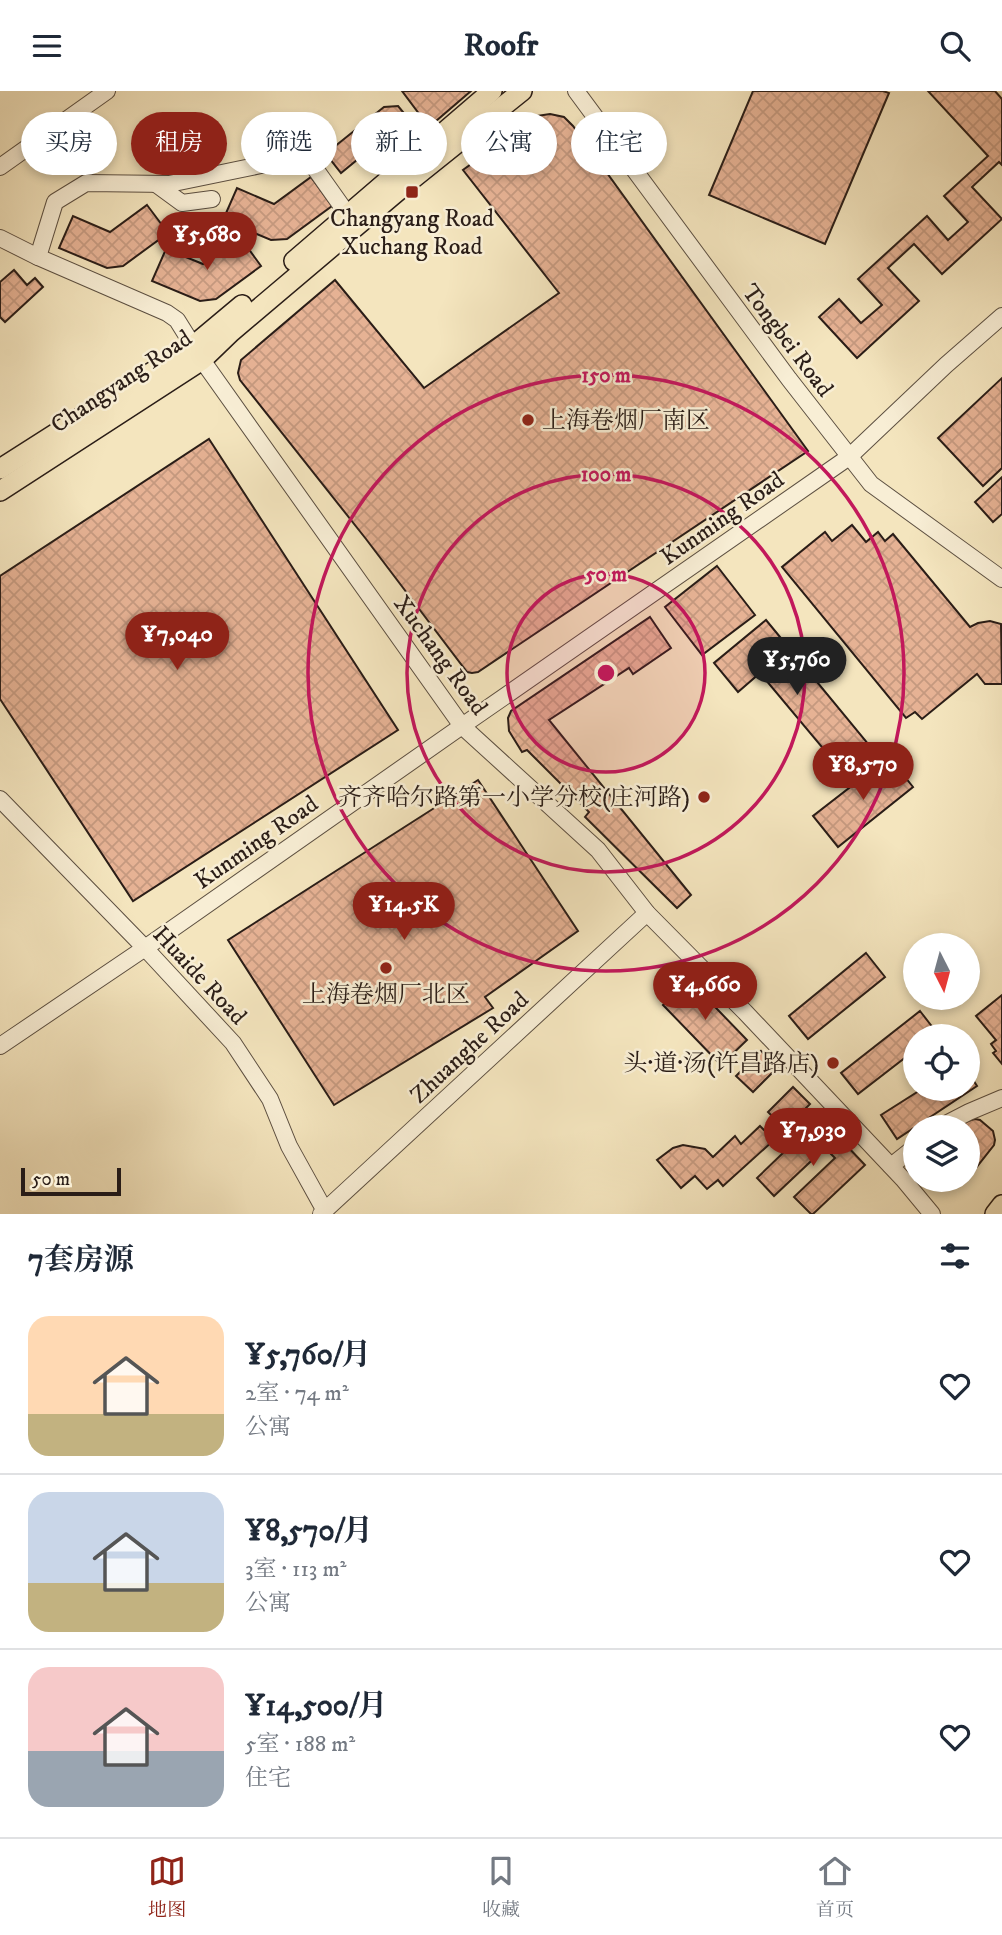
<!DOCTYPE html>
<html lang="zh">
<head>
<meta charset="utf-8">
<style>
	:root { --surface:#fff; --page:#f2f2f3; --text:#1f2937; --muted:#747a83; --line:#e0e1e3; --accent:#8f2418 }
	body { margin:0; font-family:"IM FELL DW Pica","Noto Serif SC",serif; background:var(--page); color:var(--text); height:100vh; display:flex; flex-direction:column; font-size:26px; white-space:nowrap }
	* { box-sizing:border-box; margin:0 }
	p { font-size:23px; color:var(--muted) }
	.icon { flex:none; width:38px; height:38px; fill:none; stroke:currentColor; stroke-width:2; stroke-linecap:round; stroke-linejoin:round }
	.map { position:relative; height:1123px; overflow:hidden }
	.drawer { display:flex; flex-direction:column; background:var(--surface); flex:1 }
	.drawer>* { flex:none }
	.guide { position:absolute; left:21px; top:21px; width:961px; height:63px; display:flex; gap:14px }
	.needle { width:46px; rotate:174deg }
	.controls { position:absolute; left:903px; top:842px; display:grid; gap:14px }
	.controls a { display:grid; place-items:center; width:77px; height:77px; border-radius:50%; background:var(--surface); box-shadow:0 4px 10px #0003; font-size:35px }
	.scale { position:absolute; left:21px; bottom:18px; width:100px; box-sizing:border-box; padding-left:7px; border:4px solid #2a1d17; border-top:0; font-size:19px; line-height:24px; white-space:nowrap; color:#2a1d17; -webkit-text-stroke:5px #f8eed5; paint-order:stroke }
	.price { position:absolute; translate:-50% -60px; padding:0 16px; border-radius:24px; background:var(--accent); color:#fff; font-size:23px; line-height:46px; filter:drop-shadow(0 2px 4px #0008) }
	.price::after { content:''; position:absolute; left:50%; top:42px; width:21px; height:16px; margin-left:-10px; background:inherit; clip-path:polygon(0 0,100% 0,50% 100%) }
	.price.selected { background:#222; color:#fff }
	ul { padding:0; list-style:none }
	li { display:flex; align-items:center; gap:21px; height:175px; padding:0 28px }
	li+li { border-top:2px solid var(--line) }
	li span { display:grid; place-items:center; flex:none; width:196px; height:140px; border-radius:21px; color:#555 }
	li>.icon { margin-inline-start:auto }
	span .icon { width:84px; height:84px; fill:#fffc; stroke-width:1 }
	li b { font-size:30px }
	h2 { display:flex; justify-content:space-between; align-items:center; height:84px; padding:0 28px; font-size:30px }
	.pill { padding:0 24px; border-radius:32px; background:var(--surface); box-shadow:0 4px 10px #0003; font-size:24px; line-height:63px }
	.pill.selected { background:var(--accent); color:#fff }
	header { display:flex; justify-content:space-between; align-items:center; height:91px; padding:0 28px; background:var(--surface); font-size:32px; font-weight:700 }
	.dock { display:flex; justify-content:space-around; align-items:center; height:98px; border-top:2px solid var(--line); background:var(--surface); font-size:19px; color:var(--muted) }
	.dock a { display:grid; justify-items:center; gap:4px }
	.dock .selected { color:var(--accent) }
	.map>svg:first-child { display:block }
</style>
</head>
<body>
<header><svg class="icon" aria-label="menu" viewBox="0 0 24 24"><path d="M4 6h16M4 12h16M4 18h16"/></svg>Roofr<svg class="icon" aria-label="search" viewBox="0 0 24 24"><circle cx="10" cy="10" r="6"/><path d="M15 15l6 6"/></svg></header>
<div class="map">
<svg width="1002" height="1123" viewBox="0 0 1002 1123">
	<defs>
		<pattern id="building-cross-hatch" width="8" height="8" patternUnits="userSpaceOnUse" patternTransform="scale(1.75)"><rect width="8" height="8" fill="#e6b294"/><path d="M0 0l8 8M0 8l8-8" fill="none" stroke="#c5997f"/></pattern>
	</defs>
	<rect width="100%" height="100%" fill="#f4e5be"/>
	<filter id="stains"><feTurbulence type="fractalNoise" baseFrequency=".00286" numOctaves="4"/><feColorMatrix values="0 0 0 0 .2 0 0 0 0 .09 0 0 0 0 .02 0 0 0 .5 -.17"/></filter>
	<radialGradient id="worn" r=".72"><stop offset=".6" stop-color="#630" stop-opacity="0"/><stop offset="1" stop-color="#630" stop-opacity=".3"/></radialGradient>
	<g fill="url(#building-cross-hatch)" stroke="#2a1d17" stroke-width="2">
		<path d="M 402,0 L 471,0 L 429,36 Z"/>
		<path d="M 753,0 L 883,0 L 889,2 L 825,153 L 709,104 Z"/>
		<path d="M 928,0 L 995,0 L 1002,8 L 1002,74 L 999,71 L 972,96 L 1002,128 L 942,183 L 914,153 L 888,177 L 919,210 L 857,267 L 819,226 L 839,208 L 861,232 L 882,214 L 858,188 L 927,125 L 948,149 L 968,131 L 944,105 L 988,65 Z"/>
		<path d="M 398,15 L 408,27 L 341,82 L 330,68 L 334,56 L 384,16 Z"/>
		<path d="M 550,23 L 564,26 L 573,35 L 808,360 L 478,581 L 472,582 L 467,581 L 366,448 L 240,289 L 238,282 L 241,269 L 335,189 L 424,297 L 559,202 L 463,79 L 537,25 Z"/>
		<path d="M 311,86 L 332,115 L 287,148 L 271,149 L 223,129 L 237,97 L 274,113 Z"/>
		<path d="M 147,114 L 168,142 L 123,175 L 107,177 L 59,157 L 73,125 L 110,141 Z"/>
		<path d="M 240,146 L 261,175 L 216,208 L 200,210 L 152,190 L 166,158 L 203,173 Z"/>
		<path d="M 14,179 L 27,194 L 35,187 L 43,196 L 5,231 L 0,226 L 0,191 Z"/>
		<path d="M 1002,287 L 1002,377 L 983,395 L 938,347 Z"/>
		<path d="M 209,348 L 398,639 L 133,810 L 0,608 L 0,485 Z"/>
		<path d="M 1002,386 L 1002,423 L 993,431 L 975,411 Z"/>
		<path d="M 852,434 L 866,451 L 878,441 L 885,450 L 893,443 L 970,536 L 978,532 L 990,530 L 1001,533 L 1002,593 L 985,593 L 977,583 L 922,628 L 915,621 L 906,627 L 782,476 L 825,441 L 832,450 Z"/>
		<path d="M 717,475 L 755,524 L 702,564 L 665,516 Z"/>
		<path d="M 650,526 L 671,557 L 633,583 L 629,577 L 549,629 L 691,804 L 677,817 L 585,726 L 589,721 L 527,659 L 522,661 L 509,640 L 508,627 L 511,620 Z"/>
		<path d="M 766,529 L 874,660 L 833,694 L 815,672 L 827,662 L 760,582 L 738,601 L 714,572 Z"/>
		<path d="M 889,666 L 913,696 L 838,756 L 813,725 Z"/>
		<path d="M 478,689 L 578,840 L 485,906 L 493,917 L 334,1014 L 228,849 Z"/>
		<path d="M 866,862 L 885,886 L 808,948 L 789,925 Z"/>
		<path d="M 689,889 L 747,949 L 721,974 L 663,914 Z"/>
		<path d="M 1002,904 L 1002,973 L 993,962 L 996,960 L 991,953 L 996,949 L 976,925 Z"/>
		<path d="M 920,920 L 937,942 L 933,945 L 915,945 L 915,959 L 858,1003 L 841,982 Z"/>
		<path d="M 761,960 L 778,976 L 753,1001 L 736,985 Z"/>
		<path d="M 968,981 L 977,995 L 897,1048 L 881,1024 L 922,998 L 968,998 Z"/>
		<path d="M 793,996 L 810,1013 L 785,1038 L 768,1021 Z"/>
		<path d="M 975,1028 L 980,1029 L 993,1040 L 995,1049 L 994,1054 L 968,1087 L 968,1036 L 960,1036 L 967,1030 Z"/>
		<path d="M 826,1033 L 865,1074 L 813,1123 L 811,1123 L 794,1106 L 835,1067 L 825,1057 L 774,1105 L 757,1087 L 808,1038 L 814,1045 Z"/>
		<path d="M 760,1035 L 774,1049 L 723,1095 L 718,1089 L 707,1098 L 695,1085 L 681,1097 L 657,1069 L 673,1057 L 683,1054 L 705,1058 L 713,1066 L 735,1045 L 741,1053 Z"/>
	</g>
	<g fill="none" stroke-linecap="round" stroke-linejoin="round">
		<g stroke="#5c4f41" stroke-width="18">
			<g id="minor">
				<path d="M 576,0 L 789,288 L 871,393 L 1002,488"/>
				<path d="M 0,76 L 107,0"/>
				<path d="M 156,93 L 182,112 L 212,108"/>
				<path d="M 0,147 L 38,166 L 167,222 L 177,229 L 202,269 L 462,635 L 598,759 L 647,822 L 745,921 L 903,1088 L 932,1123"/>
				<path d="M 38,166 L 55,111 L 86,92 L 169,93 L 261,74 L 309,69 L 348,124"/>
				<path d="M 0,708 L 145,857 L 233,952 L 270,1008 L 289,1055 L 325,1120"/>
				<path d="M 0,955 L 145,857 L 462,635 L 849,366 L 946,274 L 1002,225"/>
				<path d="M 940,1036 L 969,1021 L 1002,1007"/>
				<path d="M 891,1075 L 915,1056"/>
				<path d="M 321,1123 L 647,822"/>
			</g>
		</g>
		<g stroke="#2a1d17" stroke-width="22">
			<g id="major">
				<path d="M 294,170 L 492,0"/>
				<path d="M 0,378 L 193,255 L 242,214"/>
				<path d="M 0,400 L 202,269 L 231,241 L 406,93 L 522,0"/>
				<path d="M 995,1123 L 1002,1114"/>
			</g>
		</g>
		<use href="#minor" stroke="#f8eed5" stroke-width="16"/>
		<use href="#major" stroke="#f4e5be" stroke-width="19"/>
	</g>
	<circle cx="606" cy="582" r="99" fill="#c2185b" fill-opacity=".12"/>
	<g fill="none" stroke="#c2185b" stroke-width="3.5">
		<circle cx="606" cy="582" r="99"/>
		<circle cx="606" cy="582" r="199"/>
		<circle cx="606" cy="582" r="298"/>
	</g>
	<g fill="#8f2418" stroke="#f8eed5" stroke-width="2.5">
		<rect x="405" y="94" width="14" height="14" rx="3.5"/>
		<circle cx="528" cy="329" r="7"/>
		<circle cx="704" cy="706" r="7"/>
		<circle cx="386" cy="877" r="7"/>
		<circle cx="833" cy="972" r="7"/>
	</g>
	<g text-anchor="middle" stroke-width="5" stroke-linejoin="round" paint-order="stroke">
		<g font-size="24" fill="#2a1d17" stroke="#f8eed5">
			<text x="412" y="135">Changyang Road<tspan x="412" dy="28">Xuchang Road</tspan></text>
			<text x="542" y="337" text-anchor="start">上海卷烟厂南区</text>
			<text x="690" y="714" text-anchor="end">齐齐哈尔路第一小学分校(庄河路)</text>
			<text x="386" y="911">上海卷烟厂北区</text>
			<text x="819" y="980" text-anchor="end">头·道·汤(许昌路店)</text>
		</g>
		<g font-size="24" fill="#2a1d17" stroke="#f8eed5">
			<text transform="translate(788 249) rotate(53)" y="8">Tongbei Road</text>
			<text transform="translate(121 290) rotate(-34)" y="8">Changyang Road</text>
			<text transform="translate(722 427) rotate(-35)" y="8">Kunming Road</text>
			<text transform="translate(441 564) rotate(54)" y="8">Xuchang Road</text>
			<text transform="translate(256 751) rotate(-35)" y="8">Kunming Road</text>
			<text transform="translate(200 884) rotate(47)" y="8">Huaide Road</text>
			<text transform="translate(469 956) rotate(-43)" y="8">Zhuanghe Road</text>
		</g>
	</g>
	<circle cx="606" cy="582" r="10" fill="#c2185b" stroke="#f8eed5" stroke-width="3.5"/>
	<g font-size="21" text-anchor="middle" font-weight="bold" fill="#c2185b" stroke="#f8eed5" stroke-width="5" stroke-linejoin="round" paint-order="stroke">
		<text x="606" y="291">150 m</text>
		<text x="606" y="390">100 m</text>
		<text x="606" y="490">50 m</text>
	</g>
	<rect width="100%" height="100%" filter="url(#stains)"/>
	<rect width="100%" height="100%" fill="url(#worn)"/>
</svg>
<div class="controls">
<a><svg class="needle" viewBox="-14 -14 28 28"><path d="M0-13l5 13h-10z" fill="#e53935"/><path d="M0 13l5-13h-10z" fill="#747a83"/></svg></a>
<a><svg class="icon" aria-label="locate" viewBox="0 0 24 24"><circle cx="12" cy="12" r="6"/><path d="M12 2v4M12 18v4M2 12h4M18 12h4"/></svg></a>
<a><svg class="icon" aria-label="layers" viewBox="0 0 24 24"><path d="M12 4l9 5-9 5-9-5zM3 14l9 5 9-5"/></svg></a>
</div>
<div class="scale">50 m</div>
<b class="price" style="left:207px;top:181px">¥5,680</b>
<b class="price" style="left:177px;top:581px">¥7,040</b>
<b class="price selected" style="left:797px;top:606px">¥5,760</b>
<b class="price" style="left:863px;top:711px">¥8,570</b>
<b class="price" style="left:404px;top:851px">¥14.5K</b>
<b class="price" style="left:705px;top:931px">¥4,660</b>
<b class="price" style="left:813px;top:1077px">¥7,930</b>
<div class="guide">
<a class="pill">买房</a>
<a class="pill selected">租房</a>
<a class="pill">筛选</a>
<a class="pill">新上</a>
<a class="pill">公寓</a>
<a class="pill">住宅</a>
</div>
</div>
<section class="drawer">
<h2>7套房源<svg class="icon" aria-label="filters" viewBox="0 0 24 24"><path d="M4 7h16M4 17h16"/><circle cx="9" cy="7" r="2"/><circle cx="15" cy="17" r="2"/></svg></h2>
<ul>
<li><span style="background:linear-gradient(#ffd9b3 70%,#c2b280 0)"><svg class="icon" aria-label="home" viewBox="0 0 24 24"><path d="M3 11l9-7 9 7M6 9v11h12V9"/></svg></span><div><b>¥5,760/月</b><p>2室 · 74 m²</p><p>公寓</p></div><svg class="icon" aria-label="heart" viewBox="0 0 24 24"><path d="M12 20l-8-8c-3-5 5-10 8-4 3-6 11-1 8 4z"/></svg></li>
<li><span style="background:linear-gradient(#c9d6e8 65%,#c2b280 0)"><svg class="icon" aria-label="home" viewBox="0 0 24 24"><path d="M3 11l9-7 9 7M6 9v11h12V9"/></svg></span><div><b>¥8,570/月</b><p>3室 · 113 m²</p><p>公寓</p></div><svg class="icon" aria-label="heart" viewBox="0 0 24 24"><path d="M12 20l-8-8c-3-5 5-10 8-4 3-6 11-1 8 4z"/></svg></li>
<li><span style="background:linear-gradient(#f6c9c9 60%,#9aa5b1 0)"><svg class="icon" aria-label="home" viewBox="0 0 24 24"><path d="M3 11l9-7 9 7M6 9v11h12V9"/></svg></span><div><b>¥14,500/月</b><p>5室 · 188 m²</p><p>住宅</p></div><svg class="icon" aria-label="heart" viewBox="0 0 24 24"><path d="M12 20l-8-8c-3-5 5-10 8-4 3-6 11-1 8 4z"/></svg></li>
</ul>
</section>
<nav class="dock">
<a class="selected"><svg class="icon" aria-label="map" viewBox="0 0 24 24"><path d="M3 6l6-2 6 2 6-2v14l-6 2-6-2-6 2zM9 4v14M15 6v14"/></svg>地图</a>
<a><svg class="icon" aria-label="saved" viewBox="0 0 24 24"><path d="M7 4h10v16l-5-4-5 4z"/></svg>收藏</a>
<a><svg class="icon" aria-label="home" viewBox="0 0 24 24"><path d="M3 11l9-7 9 7M6 9v11h12V9"/></svg>首页</a>
</nav>
</body>
</html>
